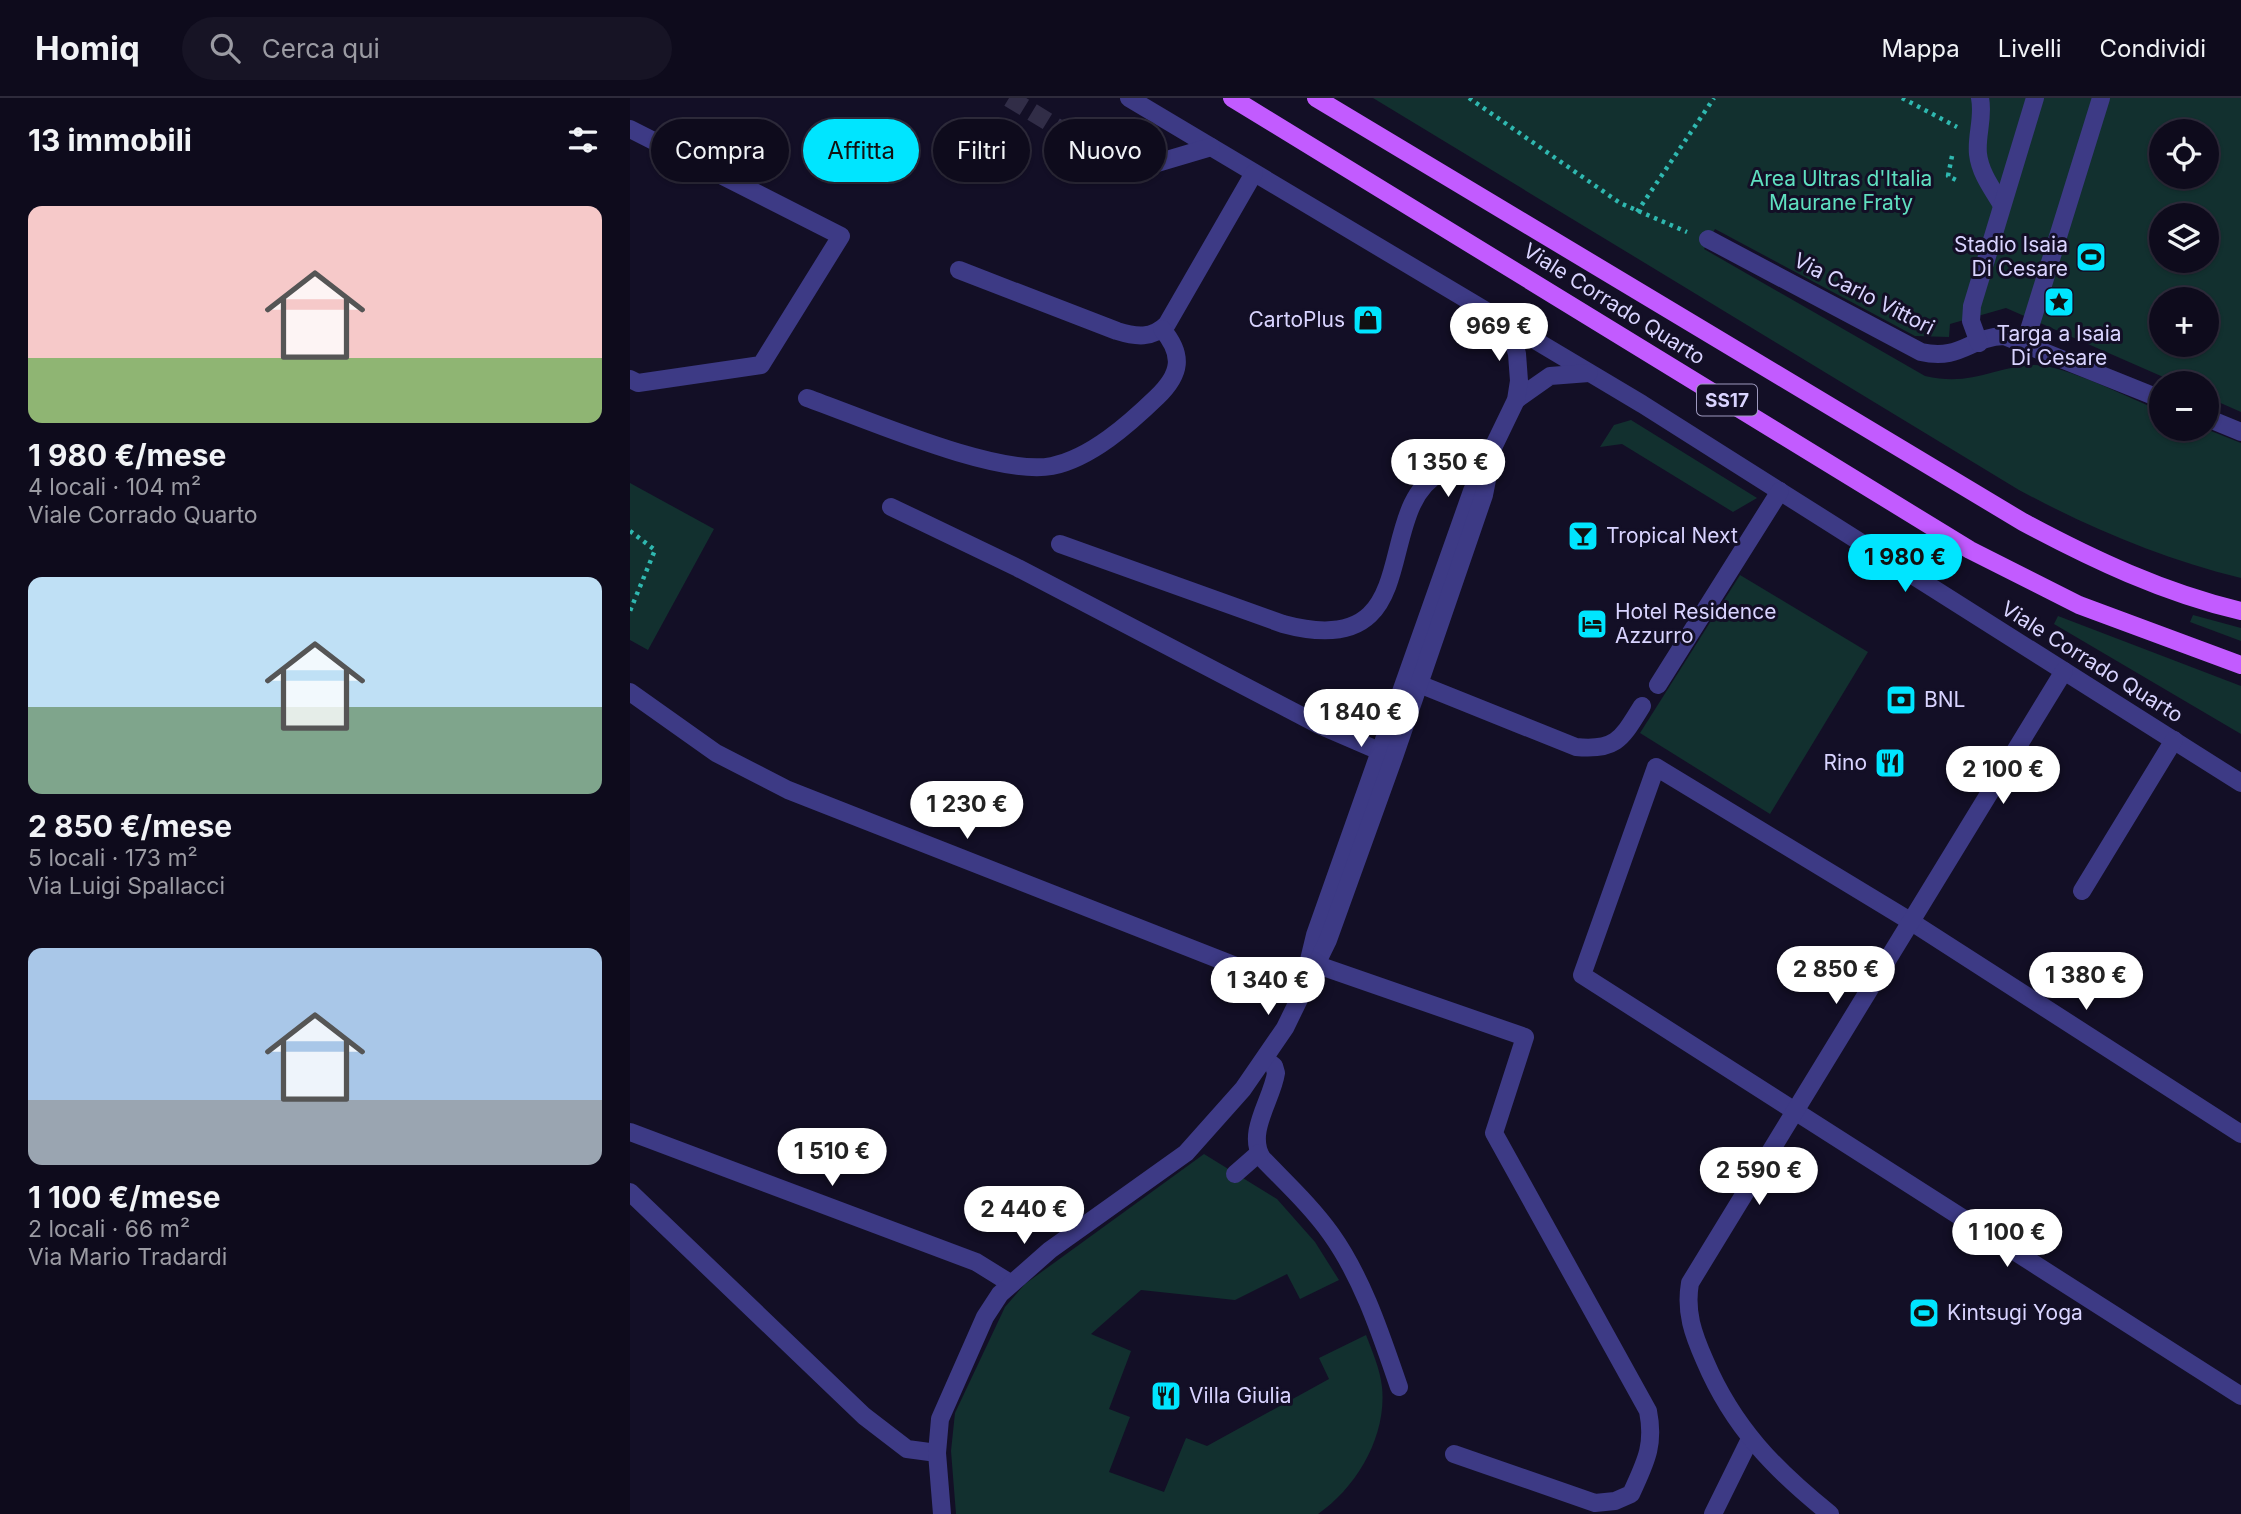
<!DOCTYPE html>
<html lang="it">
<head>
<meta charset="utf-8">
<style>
	:root { --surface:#0e0b1c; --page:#171425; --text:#f1f3f6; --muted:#9b9ba3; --line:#2e2b3b; --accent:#00e5ff }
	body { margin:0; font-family:Inter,sans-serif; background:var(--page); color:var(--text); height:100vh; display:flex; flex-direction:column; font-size:26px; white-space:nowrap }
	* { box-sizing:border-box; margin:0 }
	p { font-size:23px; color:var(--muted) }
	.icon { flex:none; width:38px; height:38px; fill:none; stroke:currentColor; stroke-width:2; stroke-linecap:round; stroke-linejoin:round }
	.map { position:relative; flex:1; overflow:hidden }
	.side { display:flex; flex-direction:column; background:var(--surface); width:630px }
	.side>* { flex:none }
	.guide { position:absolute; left:21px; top:21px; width:665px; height:63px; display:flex; gap:14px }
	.tools { position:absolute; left:1519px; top:21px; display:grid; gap:14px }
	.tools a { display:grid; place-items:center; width:70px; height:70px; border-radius:50%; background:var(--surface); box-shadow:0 2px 5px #0004,0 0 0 2px var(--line); font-size:35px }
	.price { position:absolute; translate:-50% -60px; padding:0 16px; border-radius:24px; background:#fff; color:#222; font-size:23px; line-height:46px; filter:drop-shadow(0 2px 4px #0008) }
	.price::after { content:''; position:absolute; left:50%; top:42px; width:21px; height:16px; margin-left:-10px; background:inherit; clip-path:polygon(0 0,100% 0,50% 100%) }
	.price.current { background:var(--accent); color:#111 }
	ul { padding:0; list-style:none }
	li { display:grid; align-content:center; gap:14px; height:371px; padding:0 28px }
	li span { display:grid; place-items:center; height:217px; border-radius:14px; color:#555 }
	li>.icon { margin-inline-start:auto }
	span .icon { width:126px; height:126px; fill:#fffc; stroke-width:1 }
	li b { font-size:30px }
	h2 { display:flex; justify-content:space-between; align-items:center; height:84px; padding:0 28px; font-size:30px }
	.chip { padding:0 24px; border-radius:32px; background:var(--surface); box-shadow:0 2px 5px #0004,0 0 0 2px var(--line); font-size:24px; line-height:63px }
	.chip.current { background:var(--accent); color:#111 }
	header { display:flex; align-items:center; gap:42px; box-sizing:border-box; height:98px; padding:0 35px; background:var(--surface); border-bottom:2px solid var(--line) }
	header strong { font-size:33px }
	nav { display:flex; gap:38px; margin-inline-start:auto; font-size:24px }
	.search { width:490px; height:63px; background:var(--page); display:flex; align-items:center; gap:18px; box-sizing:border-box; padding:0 24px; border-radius:38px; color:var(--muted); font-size:26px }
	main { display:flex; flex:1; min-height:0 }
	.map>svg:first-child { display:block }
</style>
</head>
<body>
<header>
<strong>Homiq</strong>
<div class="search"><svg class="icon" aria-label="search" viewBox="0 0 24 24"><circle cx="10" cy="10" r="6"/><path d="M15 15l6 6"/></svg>Cerca qui</div>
<nav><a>Mappa</a><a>Livelli</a><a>Condividi</a></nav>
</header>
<main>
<section class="side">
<h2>13 immobili<svg class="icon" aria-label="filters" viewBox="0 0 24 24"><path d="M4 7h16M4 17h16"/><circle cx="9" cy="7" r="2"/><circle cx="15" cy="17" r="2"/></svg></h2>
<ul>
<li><span style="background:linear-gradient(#f6c9c9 70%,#8fb573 0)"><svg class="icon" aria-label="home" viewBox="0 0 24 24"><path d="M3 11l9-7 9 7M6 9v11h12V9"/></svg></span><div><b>1 980 €/mese</b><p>4 locali · 104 m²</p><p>Viale Corrado Quarto</p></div></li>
<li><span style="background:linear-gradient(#bfe0f5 60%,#7fa58c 0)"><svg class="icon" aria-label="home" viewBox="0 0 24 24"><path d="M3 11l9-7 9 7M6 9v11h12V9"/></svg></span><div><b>2 850 €/mese</b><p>5 locali · 173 m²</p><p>Via Luigi Spallacci</p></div></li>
<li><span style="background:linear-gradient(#a9c7e8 70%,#9aa5b1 0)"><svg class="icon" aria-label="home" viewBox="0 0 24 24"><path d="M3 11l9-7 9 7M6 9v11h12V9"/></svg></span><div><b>1 100 €/mese</b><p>2 locali · 66 m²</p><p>Via Mario Tradardi</p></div></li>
</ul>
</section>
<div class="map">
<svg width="1611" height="1416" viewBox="0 0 1611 1416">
	<rect width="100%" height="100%" fill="#130f26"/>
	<g fill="#12302f" fill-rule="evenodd">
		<path d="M 743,0 L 1611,0 L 1611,314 L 1577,299 L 1577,285 L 1547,285 L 1376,210 L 1320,226 L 1319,239 L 1285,238 L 1085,131 L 1074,151 L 1295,278 C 1342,289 1362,269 1405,267 C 1435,267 1501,301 1531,313 L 1531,331 L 1576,331 L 1611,345 L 1611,480 C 1533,461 1460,430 1389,392 ZM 1531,33 L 1577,33 L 1577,79 L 1531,79 ZM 1531,117 L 1577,117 L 1577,163 L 1531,163 ZM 1531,201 L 1577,201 L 1577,247 L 1531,247 Z"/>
		<path d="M 1001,322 L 1127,400 L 1103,414 L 992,346 L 970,349 L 984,327 Z"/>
		<path d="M 0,385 L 84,431 L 18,552 L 0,542 Z"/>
		<path d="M 1110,477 L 1238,554 L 1140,716 L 1010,635 Z"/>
		<path d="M 1563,517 L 1611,530 L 1611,543 L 1560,524 Z"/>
		<path d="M 1428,518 L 1611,588 L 1611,636 L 1424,526 Z"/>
		<path d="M 574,1056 L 647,1101 L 685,1144 L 709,1182 L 670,1201 L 657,1176 L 605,1202 L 511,1192 L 461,1236 L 501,1253 L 479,1311 L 500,1319 L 479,1374 L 534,1394 L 556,1340 L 577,1348 L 699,1281 L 689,1260 L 736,1237 C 742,1253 750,1271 752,1289 C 757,1338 727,1389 688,1416 L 326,1416 L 321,1353 L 325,1315 L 375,1209 L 395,1186 Z"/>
	</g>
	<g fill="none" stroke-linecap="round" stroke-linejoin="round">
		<path stroke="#312d47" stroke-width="18" stroke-dasharray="18 9" stroke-linecap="butt" d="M 379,0 L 471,56"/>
		<g stroke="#2fb8b0" stroke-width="4.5" stroke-dasharray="3.5 5" stroke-linecap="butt">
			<path d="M 839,0 L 990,105 L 1057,134"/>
			<path d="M 1272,0 L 1327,29"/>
			<path d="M 1322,58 L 1318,78 L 1330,84"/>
			<path d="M 1007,114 L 1084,0"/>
			<path d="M 0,433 L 25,452 L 0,513"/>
		</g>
		<g stroke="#3d3a85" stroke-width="18">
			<path d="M 499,0 L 1012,306 L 1611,685"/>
			<path d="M 1350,0 C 1354,20 1346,37 1348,56 C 1350,75 1363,92 1372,107"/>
			<path d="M 0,31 L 211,138 L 131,267 L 8,285 L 0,281"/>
			<path d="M 471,56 L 500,73 L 581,49"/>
			<path d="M 1078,141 L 1291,254 C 1331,263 1340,239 1374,238 L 1531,301"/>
			<path d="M 329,172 L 487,233 C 506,239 522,241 537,226 L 624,75"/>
			<path d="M 1349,245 L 1341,223 L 1342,208 L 1405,0"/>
			<path d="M 1395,245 L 1471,0"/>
			<path d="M 177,300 C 234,320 367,379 422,368 C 461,360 499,326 527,299 C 551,276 554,257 532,231"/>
			<path d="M 886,302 L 920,278 L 959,275"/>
			<path d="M 1577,320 L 1611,334"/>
			<path d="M 261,409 L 388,470 L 689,627 L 761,658"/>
			<path d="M 430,446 L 653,526 C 801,566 739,410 812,374 C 829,366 841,367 859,374"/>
			<path d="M 779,582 L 946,649 C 987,653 992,640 1012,608"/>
			<path d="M 1028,587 L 1150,393"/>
			<path d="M 0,594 L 86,655 L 158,692 L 672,894"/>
			<path d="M 1452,793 L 1544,642"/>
			<path d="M 679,864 L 895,939 L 864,1035 L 1018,1313 C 1025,1348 1015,1365 1001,1396 L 985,1403 L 965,1405 L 824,1356"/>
			<path d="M 678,866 L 685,837 L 842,393 L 886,302 L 889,283 L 887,256 L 882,238 L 873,226"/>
			<path d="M 635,961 L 644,968 L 646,975 C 642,1002 616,1034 632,1060 C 656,1085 681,1108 701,1136 C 733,1181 751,1237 769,1289"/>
			<path d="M 0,1034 L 346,1164 L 380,1185"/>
			<path d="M 1611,1036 L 1280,823 L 1026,669 L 952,877 L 1611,1298"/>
			<path d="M 605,1076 L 629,1055"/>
			<path d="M 0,1094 L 234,1318 L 277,1351 L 307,1355"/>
			<path d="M 312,1416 L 307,1355 L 310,1321 L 355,1219 L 370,1196 L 420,1152 L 556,1055 L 613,991 L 655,930 L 698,842 L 764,659 L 854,397 L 863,351"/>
			<path d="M 1083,1416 L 1120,1341"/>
			<path d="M 1200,1416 C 1145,1372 1103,1329 1075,1263 C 1063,1236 1055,1214 1060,1185 L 1434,573"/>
		</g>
		<g stroke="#c25bff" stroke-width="18">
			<path d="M 602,0 L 1340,452 L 1449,507 L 1611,567"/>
			<path d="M 686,0 L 1393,424 C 1462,461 1534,495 1611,513"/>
		</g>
	</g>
	<defs>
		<g id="stadium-square" transform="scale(1.575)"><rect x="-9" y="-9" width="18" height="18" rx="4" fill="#00e5ff" stroke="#130f26"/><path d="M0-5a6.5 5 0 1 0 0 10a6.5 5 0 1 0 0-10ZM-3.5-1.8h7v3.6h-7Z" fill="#111"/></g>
		<g id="sight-square" transform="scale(1.575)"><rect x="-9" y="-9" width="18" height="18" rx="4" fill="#00e5ff" stroke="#130f26"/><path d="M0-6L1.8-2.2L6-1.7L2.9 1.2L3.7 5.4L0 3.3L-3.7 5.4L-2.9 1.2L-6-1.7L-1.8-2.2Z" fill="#111"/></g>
		<g id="shop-square" transform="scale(1.575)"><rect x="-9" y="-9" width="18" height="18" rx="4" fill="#00e5ff" stroke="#130f26"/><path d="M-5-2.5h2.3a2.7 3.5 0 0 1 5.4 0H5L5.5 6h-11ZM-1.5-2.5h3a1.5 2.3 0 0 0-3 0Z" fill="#111"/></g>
		<g id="bar-square" transform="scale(1.575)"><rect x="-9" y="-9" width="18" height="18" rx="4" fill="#00e5ff" stroke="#130f26"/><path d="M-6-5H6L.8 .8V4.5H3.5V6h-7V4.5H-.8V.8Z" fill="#111"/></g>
		<g id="hotel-square" transform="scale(1.575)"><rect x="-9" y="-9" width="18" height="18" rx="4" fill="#00e5ff" stroke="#130f26"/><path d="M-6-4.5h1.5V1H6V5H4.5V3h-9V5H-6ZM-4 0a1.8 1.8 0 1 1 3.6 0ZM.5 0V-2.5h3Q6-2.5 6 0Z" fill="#111"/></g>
		<g id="bank-square" transform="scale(1.575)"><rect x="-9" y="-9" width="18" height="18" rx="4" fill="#00e5ff" stroke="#130f26"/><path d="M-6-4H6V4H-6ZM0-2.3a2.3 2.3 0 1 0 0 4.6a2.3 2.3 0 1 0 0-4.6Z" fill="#111"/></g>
		<g id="restaurant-square" transform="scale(1.575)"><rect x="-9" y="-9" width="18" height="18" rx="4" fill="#00e5ff" stroke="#130f26"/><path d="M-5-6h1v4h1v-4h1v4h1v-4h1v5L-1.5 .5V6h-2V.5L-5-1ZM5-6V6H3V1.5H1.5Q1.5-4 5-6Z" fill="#111"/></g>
	</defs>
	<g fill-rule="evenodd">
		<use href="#stadium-square" x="1461" y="159"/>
		<use href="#sight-square" x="1429" y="204"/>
		<use href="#shop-square" x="738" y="222"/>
		<use href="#bar-square" x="953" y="438"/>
		<use href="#hotel-square" x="962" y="526"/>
		<use href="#bank-square" x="1271" y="602"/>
		<use href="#restaurant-square" x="1260" y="665"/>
		<use href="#stadium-square" x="1294" y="1215"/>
		<use href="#restaurant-square" x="536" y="1298"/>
	</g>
	<g text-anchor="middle" stroke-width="6" stroke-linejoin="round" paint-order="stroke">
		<rect fill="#130f26" stroke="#9e99be" stroke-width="2" x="1067" y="286.5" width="60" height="31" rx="5"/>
		<g font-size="19" font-weight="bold" fill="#d9d4ff">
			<text x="1097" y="309">SS17</text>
		</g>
		<g font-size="21" fill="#5fe0c0" stroke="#130f26">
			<text x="1211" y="88">Area Ultras d'Italia<tspan x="1211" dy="24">Maurane Fraty</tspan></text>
		</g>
		<g font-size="21" fill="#d9d4ff" stroke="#130f26" text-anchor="start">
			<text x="1438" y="154" text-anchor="end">Stadio Isaia<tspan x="1438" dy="24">Di Cesare</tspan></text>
			<text x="715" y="229" text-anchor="end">CartoPlus</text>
			<text x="1429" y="243" text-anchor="middle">Targa a Isaia<tspan x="1429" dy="24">Di Cesare</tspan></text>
			<text x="976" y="445">Tropical Next</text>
			<text x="985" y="521">Hotel Residence<tspan x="985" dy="24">Azzurro</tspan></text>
			<text x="1294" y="609">BNL</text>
			<text x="1237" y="672" text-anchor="end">Rino</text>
			<text x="1317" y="1222">Kintsugi Yoga</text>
			<text x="559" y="1305">Villa Giulia</text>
		</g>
		<g font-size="21" fill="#d9d4ff" stroke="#130f26">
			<text transform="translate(1234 196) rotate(27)" y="7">Via Carlo Vittori</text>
			<text transform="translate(984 206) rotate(32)" y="7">Viale Corrado Quarto</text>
			<text transform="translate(1462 564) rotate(32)" y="7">Viale Corrado Quarto</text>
		</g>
	</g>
</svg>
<div class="tools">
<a><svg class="icon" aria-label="locate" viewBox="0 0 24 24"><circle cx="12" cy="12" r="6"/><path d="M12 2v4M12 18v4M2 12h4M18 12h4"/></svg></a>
<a><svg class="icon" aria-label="layers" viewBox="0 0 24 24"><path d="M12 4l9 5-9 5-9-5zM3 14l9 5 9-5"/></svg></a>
<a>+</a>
<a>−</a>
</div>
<b class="price" style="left:869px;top:265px">969 €</b>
<b class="price" style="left:818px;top:401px">1 350 €</b>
<b class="price current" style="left:1275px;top:496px">1 980 €</b>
<b class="price" style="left:731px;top:651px">1 840 €</b>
<b class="price" style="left:1373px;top:708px">2 100 €</b>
<b class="price" style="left:337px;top:743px">1 230 €</b>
<b class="price" style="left:1206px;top:908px">2 850 €</b>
<b class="price" style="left:1456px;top:914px">1 380 €</b>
<b class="price" style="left:638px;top:919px">1 340 €</b>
<b class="price" style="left:202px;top:1090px">1 510 €</b>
<b class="price" style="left:1129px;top:1109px">2 590 €</b>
<b class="price" style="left:394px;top:1148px">2 440 €</b>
<b class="price" style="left:1377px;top:1171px">1 100 €</b>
<div class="guide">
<a class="chip">Compra</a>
<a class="chip current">Affitta</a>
<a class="chip">Filtri</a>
<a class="chip">Nuovo</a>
</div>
</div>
</main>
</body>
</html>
